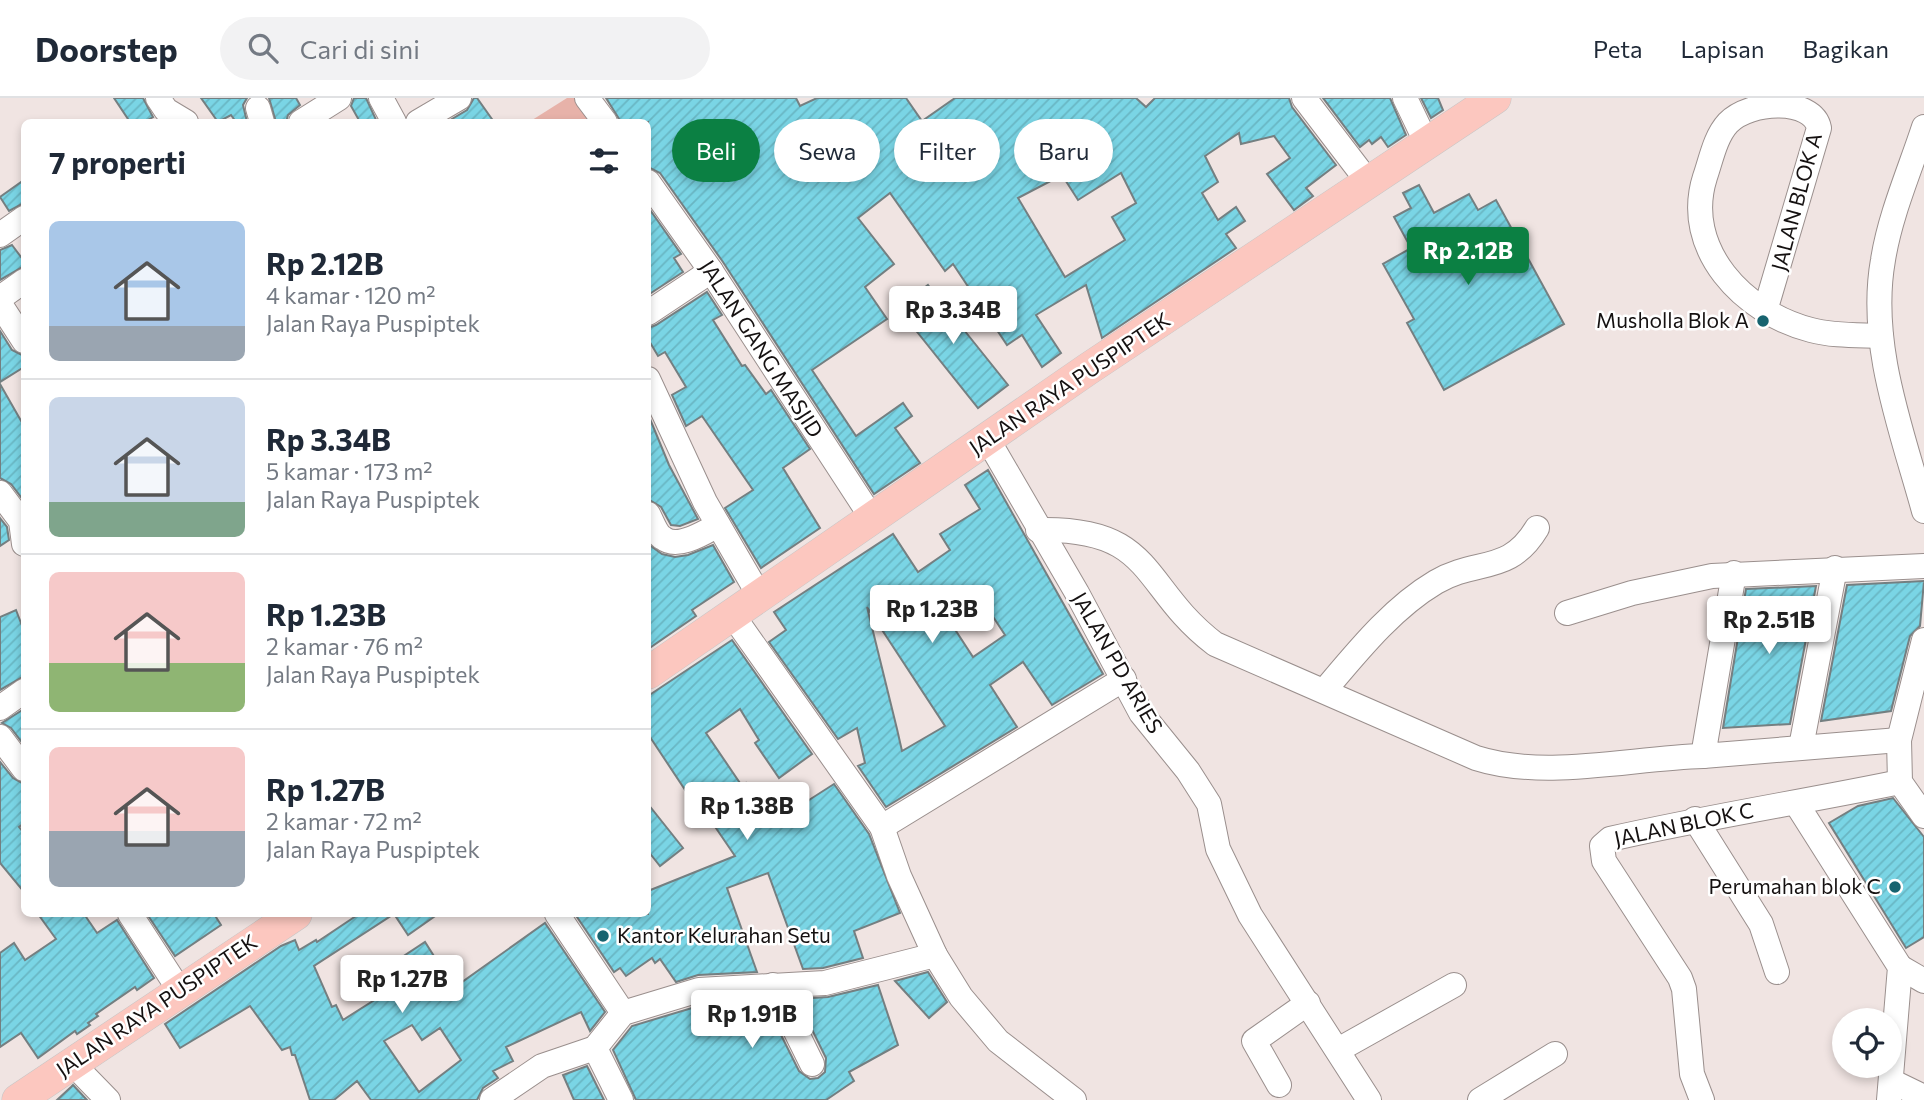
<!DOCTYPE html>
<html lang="id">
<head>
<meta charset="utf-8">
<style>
	:root { --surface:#fff; --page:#f2f2f3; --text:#1f2937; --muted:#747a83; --line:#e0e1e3; --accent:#0b8043 }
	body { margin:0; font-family:Commissioner,sans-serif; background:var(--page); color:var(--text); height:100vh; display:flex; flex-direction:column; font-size:26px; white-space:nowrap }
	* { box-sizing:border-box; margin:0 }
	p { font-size:23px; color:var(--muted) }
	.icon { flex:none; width:38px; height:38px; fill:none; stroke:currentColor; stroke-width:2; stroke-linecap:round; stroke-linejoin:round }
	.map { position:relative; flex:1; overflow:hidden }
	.panel { position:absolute; left:21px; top:21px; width:630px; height:798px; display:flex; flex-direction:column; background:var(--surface); border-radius:10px; box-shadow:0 4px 10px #0003 }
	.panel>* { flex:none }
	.banner { position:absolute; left:672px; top:21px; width:665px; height:63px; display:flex; gap:14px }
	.fabs { position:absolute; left:1832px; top:910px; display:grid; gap:14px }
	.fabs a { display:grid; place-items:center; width:70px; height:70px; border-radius:50%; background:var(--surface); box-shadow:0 4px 10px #0003; font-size:35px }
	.price { position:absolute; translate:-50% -60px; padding:0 16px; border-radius:7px; background:#fff; color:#222; font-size:23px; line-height:46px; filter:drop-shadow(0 2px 4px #0008) }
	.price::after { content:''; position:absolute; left:50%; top:42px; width:21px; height:16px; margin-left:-10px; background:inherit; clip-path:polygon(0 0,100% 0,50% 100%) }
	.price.on { background:var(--accent); color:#fff }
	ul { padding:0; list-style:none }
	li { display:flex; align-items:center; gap:21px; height:175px; padding:0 28px }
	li+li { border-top:2px solid var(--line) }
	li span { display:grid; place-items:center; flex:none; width:196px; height:140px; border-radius:10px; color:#555 }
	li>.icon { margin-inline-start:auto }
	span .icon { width:84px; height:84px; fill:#fffc; stroke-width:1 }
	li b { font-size:30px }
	h2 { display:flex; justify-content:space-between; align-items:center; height:84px; padding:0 28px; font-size:30px }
	.tag { padding:0 24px; border-radius:32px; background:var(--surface); box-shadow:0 4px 10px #0003; font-size:24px; line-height:63px }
	.tag.on { background:var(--accent); color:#fff }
	header { display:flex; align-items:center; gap:42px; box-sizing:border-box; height:98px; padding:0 35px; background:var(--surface); border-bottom:2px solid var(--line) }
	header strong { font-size:33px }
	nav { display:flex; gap:38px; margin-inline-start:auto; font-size:24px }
	.search { width:490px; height:63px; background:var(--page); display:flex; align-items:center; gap:18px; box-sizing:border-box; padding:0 24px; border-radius:38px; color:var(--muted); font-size:26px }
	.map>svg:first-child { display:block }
</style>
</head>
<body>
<header>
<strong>Doorstep</strong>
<div class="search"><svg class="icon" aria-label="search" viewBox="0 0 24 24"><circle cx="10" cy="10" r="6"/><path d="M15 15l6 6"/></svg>Cari di sini</div>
<nav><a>Peta</a><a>Lapisan</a><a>Bagikan</a></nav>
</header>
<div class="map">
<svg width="1924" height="1002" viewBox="0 0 1924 1002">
	<defs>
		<pattern id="building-hatch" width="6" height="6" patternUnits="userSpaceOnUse" patternTransform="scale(1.75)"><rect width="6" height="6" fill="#7ad5e5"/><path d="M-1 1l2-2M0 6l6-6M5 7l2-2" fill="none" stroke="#69b6c3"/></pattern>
	</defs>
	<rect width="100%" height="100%" fill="#f0e4e2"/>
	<path fill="#e7b2a9" d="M 567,0 L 590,0 L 606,24 L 529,24 Z"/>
	<g fill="url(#building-hatch)" stroke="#747f81" stroke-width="2" fill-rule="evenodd">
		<path d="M 114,0 L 143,0 L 153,19 L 144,24 L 130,24 Z"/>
		<path d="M 201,0 L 247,0 L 243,7 L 247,24 L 236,24 L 231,17 L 218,24 Z"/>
		<path d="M 269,0 L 296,0 L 300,7 L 288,17 L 286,24 L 276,24 Z"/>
		<path d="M 354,0 L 366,0 L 377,24 L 360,24 L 351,8 Z"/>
		<path d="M 474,0 L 477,0 L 494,24 L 447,24 L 467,12 Z"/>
		<path d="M 606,0 L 796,0 L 800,8 L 817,0 L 906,0 L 922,23 L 955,0 L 1136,0 L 1146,9 L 1155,0 L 1289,0 L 1292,9 L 1336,67 L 1306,90 L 1313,98 L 1294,112 L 1267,76 L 1290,60 L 1274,38 L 1241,46 L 1239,35 L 1205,58 L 1218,84 L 1202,95 L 1218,122 L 1236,109 L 1245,123 L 1226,136 L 1236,150 L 1102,240 L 1086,187 L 1036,217 L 1061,255 L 1042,269 L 1022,237 L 1007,247 L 953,166 L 945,173 L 890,95 L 858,120 L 894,166 L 865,189 L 887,221 L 812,272 L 856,338 L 903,305 L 912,318 L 895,330 L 920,365 L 874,396 L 723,164 L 660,75 L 648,69 L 648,24 L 621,24 ZM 1121,75 L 1136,105 L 1112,119 L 1125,142 L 1065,179 L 1018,100 L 1062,77 L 1078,102 Z"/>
		<path d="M 1323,0 L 1390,0 L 1406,37 L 1388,49 L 1381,39 L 1372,46 L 1369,42 L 1360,49 Z"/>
		<path d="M 1421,0 L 1438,0 L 1443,12 L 1431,20 Z"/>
		<path d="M 24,82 L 24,105 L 9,113 L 0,99 Z"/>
		<path d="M 1419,87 L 1434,115 L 1469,96 L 1478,112 L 1496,102 L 1564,226 L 1444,292 L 1407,225 L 1414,221 L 1383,166 L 1411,150 L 1394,119 L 1411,110 L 1403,95 Z"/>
		<path d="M 648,109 L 681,156 L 674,160 L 683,174 L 648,197 Z"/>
		<path d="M 12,147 L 24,163 L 24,168 L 0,182 L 0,152 Z"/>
		<path d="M 928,187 L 1008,287 L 978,310 L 898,210 Z"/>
		<path d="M 707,194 L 722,217 L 713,222 L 742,268 L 745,267 L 766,296 L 771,292 L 810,351 L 783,370 L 820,430 L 761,470 L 725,410 L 753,392 L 702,318 L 686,328 L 672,297 L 686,289 L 665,254 L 658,258 L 648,241 L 648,230 L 656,227 Z"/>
		<path d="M 0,233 L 12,252 L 24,258 L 24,269 L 0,284 Z"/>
		<path d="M 0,286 L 24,328 L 24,403 L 11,386 L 0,380 Z"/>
		<path d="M 650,321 L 669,367 L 698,421 L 680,428 L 671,427 L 661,409 L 648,401 L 648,323 Z"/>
		<path d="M 988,372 L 1103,576 L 1052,607 L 1023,564 L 990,587 L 1017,629 L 886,709 L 858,668 L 865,665 L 857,630 L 838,641 L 769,544 L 786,532 L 774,514 L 893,436 L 918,474 L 950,452 L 940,436 L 980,411 L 965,387 ZM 867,509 L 945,628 L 902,653 L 897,631 ZM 988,511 L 1005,537 L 973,559 L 956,533 Z"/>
		<path d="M 0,420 L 7,429 L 9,442 L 0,448 Z"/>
		<path d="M 648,446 L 662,456 L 675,459 L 688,457 L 713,447 L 734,484 L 692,512 L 696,518 L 648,551 Z"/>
		<path d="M 1924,483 L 1920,528 L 1910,538 L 1891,613 L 1821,623 L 1847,487 Z"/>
		<path d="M 1816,488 L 1790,626 L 1723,630 L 1746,491 Z"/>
		<path d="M 16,512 L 24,533 L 24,578 L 0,592 L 0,519 Z"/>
		<path d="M 732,542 L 812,656 L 779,680 L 755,645 L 759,642 L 740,611 L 706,635 L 742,688 L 746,685 L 773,725 L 834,686 L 869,736 L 900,815 L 854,833 L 863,860 L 823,870 L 803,871 L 768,775 L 727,790 L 757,874 L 698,877 L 676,884 L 660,861 L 655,865 L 652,860 L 626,878 L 620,870 L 614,874 L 575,816 L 648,816 L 648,793 L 735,758 L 707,717 L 703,719 L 648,636 L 648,598 Z"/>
		<path d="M 24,611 L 24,647 L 11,630 L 2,625 Z"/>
		<path d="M 0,664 L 13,680 L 24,686 L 24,725 L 19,729 L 24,735 L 24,794 L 0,765 Z"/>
		<path d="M 1893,700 L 1924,739 L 1924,839 L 1906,850 L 1829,725 L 1858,708 Z"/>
		<path d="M 648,706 L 683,750 L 660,768 L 648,753 Z"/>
		<path d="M 38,816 L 84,816 L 97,835 L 117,822 L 154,880 L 137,892 L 135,889 L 96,916 L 98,918 L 88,925 L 90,927 L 77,936 L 75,933 L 38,960 L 21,935 L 0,949 L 0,855 L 14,845 L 25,862 L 56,841 Z"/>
		<path d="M 147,816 L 214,816 L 221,827 L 175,858 Z"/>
		<path d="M 359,816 L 438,816 L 408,837 L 394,816 L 314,868 L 332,909 L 336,907 L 343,922 L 387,894 L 375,877 L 425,844 L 451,885 L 459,880 L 462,884 L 545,825 L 605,914 L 590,933 L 581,914 L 506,949 L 513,963 L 493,973 L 498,980 L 483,990 L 477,1002 L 371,1002 L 357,983 L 334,1002 L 310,1002 L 295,957 L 292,957 L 290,949 L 282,952 L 250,908 L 180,950 L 165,926 L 281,848 L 295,842 L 299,852 L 316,842 L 317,844 ZM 412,927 L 422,942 L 440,930 L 461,962 L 419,994 L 384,943 Z"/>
		<path d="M 928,874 L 947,904 L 929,920 L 895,883 Z"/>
		<path d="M 878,887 L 898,947 L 849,974 L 854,983 L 826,1002 L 636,1002 L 613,952 L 632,928 L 702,907 L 764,903 L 799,973 L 810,981 L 818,980 L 825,974 L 826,960 L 797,901 L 828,899 Z"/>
		<path d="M 587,968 L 604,1002 L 574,1002 L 563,977 Z"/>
		<path d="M 73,987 L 87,1002 L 57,1002 L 71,989 Z"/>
	</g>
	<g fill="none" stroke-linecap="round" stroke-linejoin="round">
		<g stroke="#9a8f8d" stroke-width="26">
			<g id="minor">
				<path d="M 158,0 L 166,12 L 186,24"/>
				<path d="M 381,0 L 394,24"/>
				<path d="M 587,0 L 605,24"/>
				<path d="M 1304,0 L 1369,85"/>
				<path d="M 1405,0 L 1427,46"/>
				<path d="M 258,10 L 262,24"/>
				<path d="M 301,24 L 339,0"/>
				<path d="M 418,24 L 459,0"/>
				<path d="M 1924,29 C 1910,72 1890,117 1883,162 C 1868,246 1902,333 1924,413"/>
				<path d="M 648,84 L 711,173 L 872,420"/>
				<path d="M 0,137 L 24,120"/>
				<path d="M 0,200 L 24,183"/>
				<path d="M 0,206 L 24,243"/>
				<path d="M 1765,213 L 1819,30 C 1813,0 1750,2 1728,25 C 1715,39 1711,62 1705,79 C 1682,151 1744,215 1811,232 C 1833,238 1858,237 1881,238"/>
				<path d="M 648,215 L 711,173"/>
				<path d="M 648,281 L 705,404 L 759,497"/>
				<path d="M 988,342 L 1077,495 L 1141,615 L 1188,673 L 1209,706 L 1218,751 L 1250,817 L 1369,1002"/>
				<path d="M 0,395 L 21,423 L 24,446"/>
				<path d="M 648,416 C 652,423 656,436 663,440 C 678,452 705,434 718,427"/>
				<path d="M 1038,432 C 1156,429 1140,489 1215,546 L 1476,660 C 1545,682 1631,660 1703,658"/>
				<path d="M 1734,475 L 1703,658 L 1899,642"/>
				<path d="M 731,515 L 882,729 L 899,778 L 935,857 L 961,899 L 998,943 L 1074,1002"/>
				<path d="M 1567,515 L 1632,495 L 1712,478 L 1924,468"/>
				<path d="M 1924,542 L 1899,642 L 1900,684 L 1924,718"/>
				<path d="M 1324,593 C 1357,554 1392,510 1436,484 C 1477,460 1509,477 1537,430"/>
				<path d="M 0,610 L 24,593"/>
				<path d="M 0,639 L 24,671"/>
				<path d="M 1801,649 L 1835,470"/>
				<path d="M 1796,705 L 1900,869 L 1889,1002"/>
				<path d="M 1695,721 L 1761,826 L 1777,874"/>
				<path d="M 882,729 L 1124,581"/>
				<path d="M 130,816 L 180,893"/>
				<path d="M 557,816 L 623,915"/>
				<path d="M 1900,869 L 1924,883"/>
				<path d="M 773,887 L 812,966"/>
				<path d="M 595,950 L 621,1002"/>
				<path d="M 1338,952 L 1454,887"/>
				<path d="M 71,964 L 108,1002"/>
				<path d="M 1893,984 L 1924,999"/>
				<path d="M 1279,987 L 1254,943 L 1308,905"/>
				<path d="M 492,1002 L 542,968 L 595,950 L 623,915 L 699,892 L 825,885 L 935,857"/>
				<path d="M 1480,1002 L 1555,956"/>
				<path d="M 1702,1002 L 1692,976 L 1684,891 L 1680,880 L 1604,763 L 1602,748 L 1610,741 C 1706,719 1803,704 1900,684"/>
			</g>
		</g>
		<g stroke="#c7c6c6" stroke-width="33">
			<g id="major">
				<path d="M 648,575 L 1088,271 L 1495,0"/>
				<path d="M 18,1002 L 296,816"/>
			</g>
		</g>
		<use href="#minor" stroke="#fff" stroke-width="24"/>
		<use href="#major" stroke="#fcc7bf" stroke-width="32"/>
	</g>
	<g fill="#17636f" stroke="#fff" stroke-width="2.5">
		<circle cx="1763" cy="223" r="7"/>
		<circle cx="1895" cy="789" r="7"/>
		<circle cx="603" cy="838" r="7"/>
	</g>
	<g text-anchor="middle" stroke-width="5" stroke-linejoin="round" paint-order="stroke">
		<g font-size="21" fill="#151111" stroke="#fff">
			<text transform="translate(1797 104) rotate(-75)" y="7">JALAN BLOK A</text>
			<text transform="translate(761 251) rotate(57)" y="7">JALAN GANG MASJID</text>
			<text transform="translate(1070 286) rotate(-34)" y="7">JALAN RAYA PUSPIPTEK</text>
			<text transform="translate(1117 565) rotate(60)" y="7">JALAN PD ARIES</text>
			<text transform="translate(1684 727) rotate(-12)" y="7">JALAN BLOK C</text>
			<text transform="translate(157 908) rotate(-34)" y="7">JALAN RAYA PUSPIPTEK</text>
		</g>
		<g font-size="21" fill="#151111" stroke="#fff" text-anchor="end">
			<text x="1749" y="230">Musholla Blok A</text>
			<text x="1881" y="796">Perumahan blok C</text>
			<text x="617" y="845" text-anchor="start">Kantor Kelurahan Setu</text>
		</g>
	</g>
</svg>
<div class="fabs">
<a><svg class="icon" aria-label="locate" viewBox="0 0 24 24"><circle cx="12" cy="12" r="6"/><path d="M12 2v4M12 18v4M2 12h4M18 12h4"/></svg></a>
</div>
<b class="price on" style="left:1468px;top:189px">Rp 2.12B</b>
<b class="price" style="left:953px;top:248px">Rp 3.34B</b>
<b class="price" style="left:932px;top:547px">Rp 1.23B</b>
<b class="price" style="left:1769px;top:558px">Rp 2.51B</b>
<b class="price" style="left:747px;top:744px">Rp 1.38B</b>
<b class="price" style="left:402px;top:917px">Rp 1.27B</b>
<b class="price" style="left:752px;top:952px">Rp 1.91B</b>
<div class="banner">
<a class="tag on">Beli</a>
<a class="tag">Sewa</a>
<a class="tag">Filter</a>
<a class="tag">Baru</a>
</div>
<section class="panel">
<h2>7 properti<svg class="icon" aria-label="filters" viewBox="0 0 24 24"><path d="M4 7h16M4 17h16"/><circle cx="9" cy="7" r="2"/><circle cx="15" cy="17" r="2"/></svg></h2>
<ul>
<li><span style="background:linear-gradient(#a9c7e8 75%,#9aa5b1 0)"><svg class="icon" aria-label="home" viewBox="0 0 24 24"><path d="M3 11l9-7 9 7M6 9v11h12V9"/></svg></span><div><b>Rp 2.12B</b><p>4 kamar · 120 m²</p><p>Jalan Raya Puspiptek</p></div></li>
<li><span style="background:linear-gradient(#c9d6e8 75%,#7fa58c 0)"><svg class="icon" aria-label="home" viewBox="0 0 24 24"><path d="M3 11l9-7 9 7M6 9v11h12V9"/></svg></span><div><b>Rp 3.34B</b><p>5 kamar · 173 m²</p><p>Jalan Raya Puspiptek</p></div></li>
<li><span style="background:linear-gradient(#f6c9c9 65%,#8fb573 0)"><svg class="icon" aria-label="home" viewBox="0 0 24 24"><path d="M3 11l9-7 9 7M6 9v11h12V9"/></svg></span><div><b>Rp 1.23B</b><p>2 kamar · 76 m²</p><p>Jalan Raya Puspiptek</p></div></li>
<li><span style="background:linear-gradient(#f6c9c9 60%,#9aa5b1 0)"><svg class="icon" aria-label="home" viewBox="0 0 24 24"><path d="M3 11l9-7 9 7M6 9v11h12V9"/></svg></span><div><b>Rp 1.27B</b><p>2 kamar · 72 m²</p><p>Jalan Raya Puspiptek</p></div></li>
</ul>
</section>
</div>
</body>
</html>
